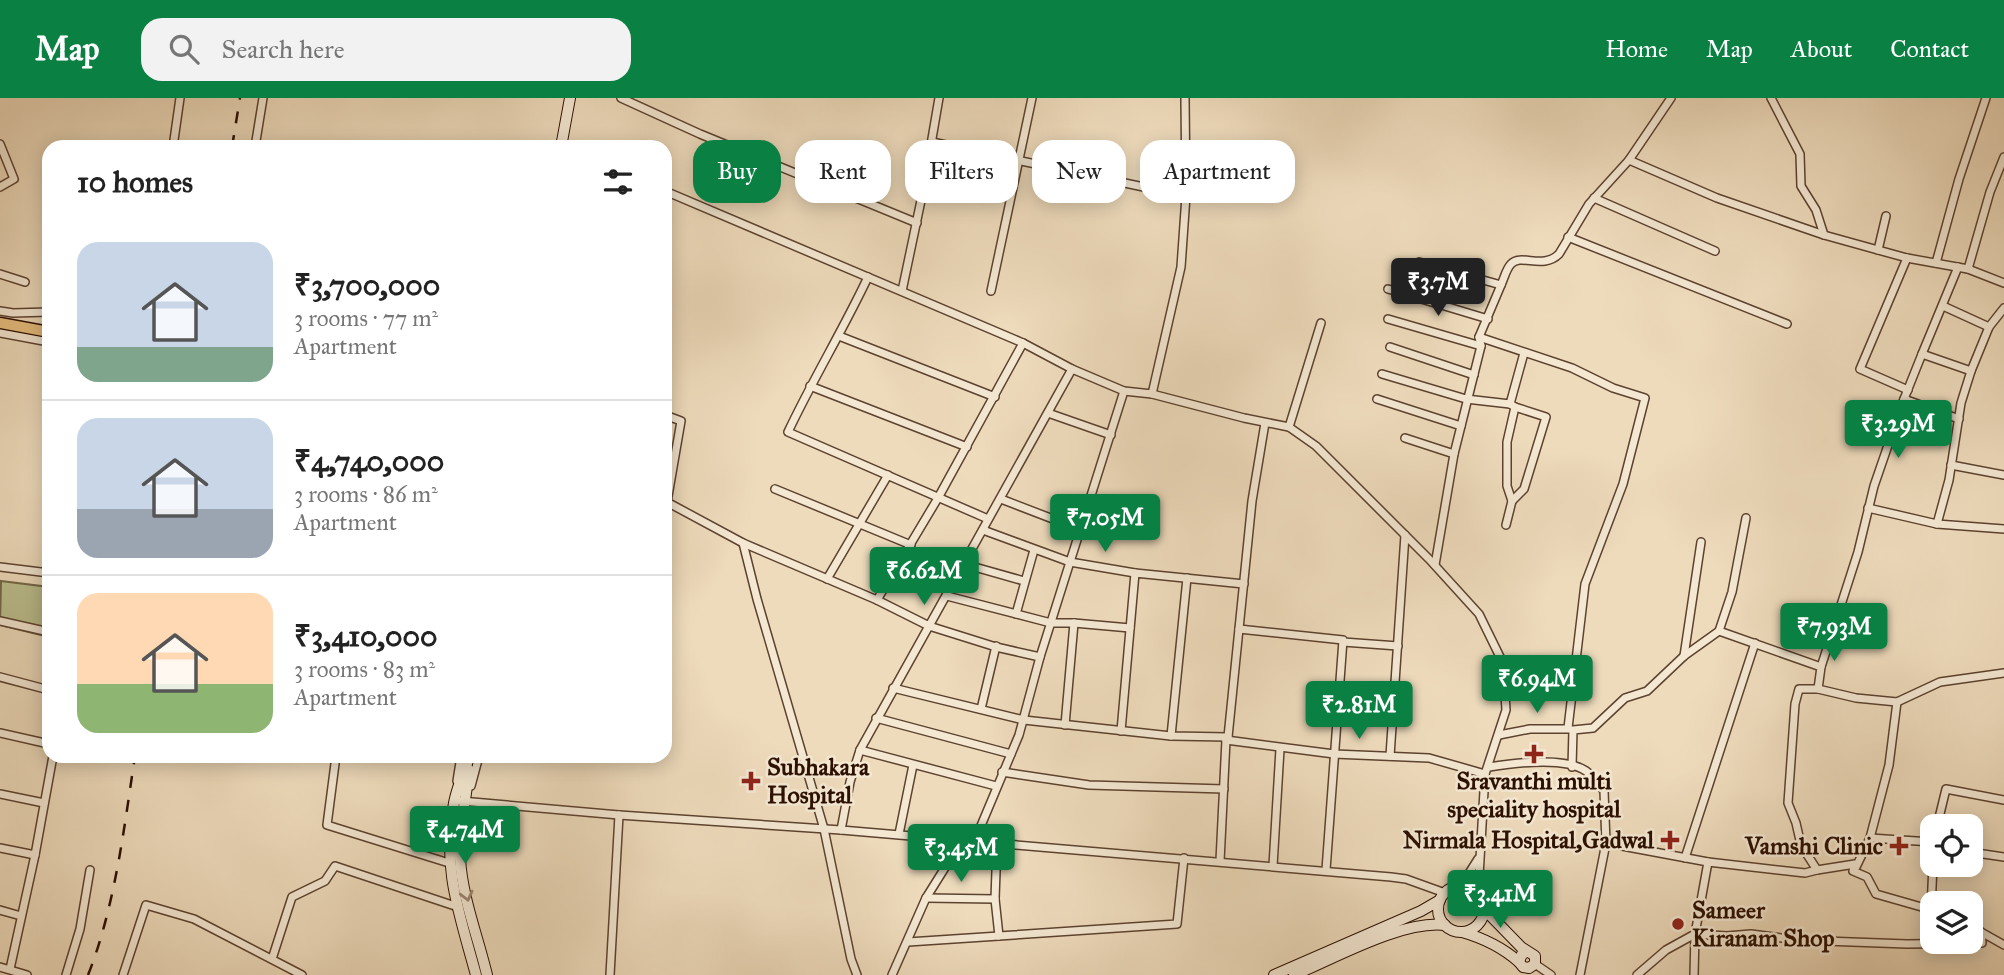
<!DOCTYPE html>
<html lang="en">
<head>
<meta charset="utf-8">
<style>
	:root { --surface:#fff; --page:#f2f2f2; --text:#222; --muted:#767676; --line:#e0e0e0; --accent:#0b8043 }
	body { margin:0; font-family:"IM FELL Great Primer",serif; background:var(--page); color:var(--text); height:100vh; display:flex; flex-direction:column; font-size:26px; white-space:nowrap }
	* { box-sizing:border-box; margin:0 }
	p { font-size:23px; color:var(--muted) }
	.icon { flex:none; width:38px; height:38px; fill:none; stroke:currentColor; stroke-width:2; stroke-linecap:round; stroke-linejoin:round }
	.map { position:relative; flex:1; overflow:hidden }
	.side { position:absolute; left:42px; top:42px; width:630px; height:623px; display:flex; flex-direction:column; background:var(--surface); border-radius:21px; box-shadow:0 4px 18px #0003 }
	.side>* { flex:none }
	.guide { position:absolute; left:693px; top:42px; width:665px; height:63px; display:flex; gap:14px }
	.fabs { position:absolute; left:1920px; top:716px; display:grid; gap:14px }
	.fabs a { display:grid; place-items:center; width:63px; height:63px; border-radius:14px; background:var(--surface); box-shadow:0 4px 18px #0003; font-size:35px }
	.price { position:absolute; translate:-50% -60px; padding:0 16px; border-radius:7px; background:var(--accent); color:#fff; font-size:23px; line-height:46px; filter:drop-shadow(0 2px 4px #0008) }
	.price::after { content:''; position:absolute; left:50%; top:42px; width:21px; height:16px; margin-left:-10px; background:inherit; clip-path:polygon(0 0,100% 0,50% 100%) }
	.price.selected { background:#222; color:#fff }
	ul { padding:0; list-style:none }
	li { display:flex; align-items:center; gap:21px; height:175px; padding:0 35px }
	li+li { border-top:2px solid var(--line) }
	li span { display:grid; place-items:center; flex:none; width:196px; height:140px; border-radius:21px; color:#555 }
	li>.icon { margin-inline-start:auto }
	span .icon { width:84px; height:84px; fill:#fffc; stroke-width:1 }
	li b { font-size:30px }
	h2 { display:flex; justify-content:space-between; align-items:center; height:84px; padding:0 35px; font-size:30px }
	.chip { padding:0 24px; border-radius:21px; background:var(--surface); box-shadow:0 4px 18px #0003; font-size:24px; line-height:63px }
	.chip.selected { background:var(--accent); color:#fff }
	header { display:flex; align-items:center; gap:42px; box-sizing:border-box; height:98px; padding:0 35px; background:var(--accent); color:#fff }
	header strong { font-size:33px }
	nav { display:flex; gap:38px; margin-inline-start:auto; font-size:24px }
	.search { width:490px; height:63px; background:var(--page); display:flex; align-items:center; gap:18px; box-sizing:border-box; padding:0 24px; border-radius:21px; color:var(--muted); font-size:26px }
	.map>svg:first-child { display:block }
</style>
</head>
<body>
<header>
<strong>Map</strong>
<div class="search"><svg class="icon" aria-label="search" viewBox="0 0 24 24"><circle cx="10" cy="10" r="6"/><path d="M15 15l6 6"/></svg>Search here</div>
<nav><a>Home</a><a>Map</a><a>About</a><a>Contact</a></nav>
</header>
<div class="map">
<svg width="2004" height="877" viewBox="0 0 2004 877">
	<rect width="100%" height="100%" fill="#eedbbc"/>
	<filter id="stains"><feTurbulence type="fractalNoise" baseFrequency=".00286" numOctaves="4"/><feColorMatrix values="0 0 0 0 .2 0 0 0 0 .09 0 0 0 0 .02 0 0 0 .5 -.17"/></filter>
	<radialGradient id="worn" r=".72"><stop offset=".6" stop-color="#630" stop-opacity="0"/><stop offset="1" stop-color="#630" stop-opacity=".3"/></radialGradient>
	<path fill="#bbbf8e" stroke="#736747" stroke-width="2" d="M 1,483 L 49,489 L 49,539 L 0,527 Z"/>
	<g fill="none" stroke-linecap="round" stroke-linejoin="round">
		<g stroke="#5c422f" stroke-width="10">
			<g id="street">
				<path d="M 621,0 L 700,36 L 917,125"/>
				<path d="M 1671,0 L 1629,62 L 1717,100 L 1824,137 L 1907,160 L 1968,171 L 2004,185"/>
				<path d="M 1771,0 L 1800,56 L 1801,88 L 1816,112 L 1824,137"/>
				<path d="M 932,44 L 1186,98"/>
				<path d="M 0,46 L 14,81 L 0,89"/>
				<path d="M 173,49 L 180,0"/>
				<path d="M 255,49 L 263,0"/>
				<path d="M 665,93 L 1023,245 L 1072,271 L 1124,293 L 1152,296 L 1181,169 L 1186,98 L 1185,0"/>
				<path d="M 1594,100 L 1715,153"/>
				<path d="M 1568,139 L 1787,226"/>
				<path d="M 1878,152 L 1886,118"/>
				<path d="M 1907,160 L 1860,271 L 1908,292"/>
				<path d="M 1419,164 L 1501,187 L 1479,239 L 1481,248 L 1454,356 L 1435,467"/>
				<path d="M 1936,165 L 1959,81 L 1986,0"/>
				<path d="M 1968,171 L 1990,94 L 2004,59"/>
				<path d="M 0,176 L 25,184"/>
				<path d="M 868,179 C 843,232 813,281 788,334 L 988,421"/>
				<path d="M 1501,187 C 1504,181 1506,171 1511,166 C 1521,155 1543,172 1559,156 L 1589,106 L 1629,62"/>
				<path d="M 1388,191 L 1488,221"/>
				<path d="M 902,193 L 923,93 L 939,0"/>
				<path d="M 991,193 L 1032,0"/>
				<path d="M 1943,208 L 1989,229"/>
				<path d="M 0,213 L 13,215 L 49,214"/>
				<path d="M 1388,221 L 1481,248"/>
				<path d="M 0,235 L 49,244"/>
				<path d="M 839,238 L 995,299"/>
				<path d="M 1479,239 L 1572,270 L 1613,290 L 1645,300 L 1623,386 L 1585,486 L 1568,630"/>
				<path d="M 1390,249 L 1474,277"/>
				<path d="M 1922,256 L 1958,169"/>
				<path d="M 1382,276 L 1466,301 L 1510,306 L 1524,255"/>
				<path d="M 810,288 L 967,349"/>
				<path d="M 1152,296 L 1244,320 L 1289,329 L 1316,348 L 1429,461 L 1479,516 L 1503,565 L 1506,612 L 1485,676 L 1478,795"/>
				<path d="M 1377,301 L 1461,328"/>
				<path d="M 1904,301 L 1959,321"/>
				<path d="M 1048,315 L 1111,337"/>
				<path d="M 665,317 L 681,323 L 667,404"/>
				<path d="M 1289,329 L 1321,225"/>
				<path d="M 1405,340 L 1454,356"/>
				<path d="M 1951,367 L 2004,377"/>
				<path d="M 775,391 L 911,447"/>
				<path d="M 1001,401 L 1079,431"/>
				<path d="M 665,403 L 743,445 L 877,502 L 929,528 L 1072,271"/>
				<path d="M 1512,403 L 1524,391 L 1546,319 L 1515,309"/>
				<path d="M 1868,410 L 1937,426 L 1949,382 L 1961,305 L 1971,273"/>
				<path d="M 1937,426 L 2004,431"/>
				<path d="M 1506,427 L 1512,403 L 1507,388 L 1507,344 L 1515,309 L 1510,306"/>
				<path d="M 983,432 L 1070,464 L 1135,475"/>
				<path d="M 743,445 L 757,501 L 824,731 L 851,861 L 857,877"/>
				<path d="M 964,466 L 1024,483"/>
				<path d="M 0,469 L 49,475"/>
				<path d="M 827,481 L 888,377"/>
				<path d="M 947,498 L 1051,525 L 1074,525 L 1130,530"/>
				<path d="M 877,502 L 938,400 L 1023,245"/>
				<path d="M 1016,516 L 1034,452"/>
				<path d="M 0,523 L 49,534"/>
				<path d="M 1239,531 L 1343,542 L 1326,772"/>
				<path d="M 1719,533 L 1732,494 L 1746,420"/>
				<path d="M 1343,544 L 1398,548"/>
				<path d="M 1684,558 L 1701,444"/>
				<path d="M 1040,559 L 996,549 L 929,528 L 860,652 L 850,684 L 841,732 L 1391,779 L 1406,781 L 1445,795"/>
				<path d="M 1821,569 L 1858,454 L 1874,388 L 1904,301 L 1922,256 L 1971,273 L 1989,229 L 2004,210"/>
				<path d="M 0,579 L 49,592"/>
				<path d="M 893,590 L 1024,622 L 1171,638 L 1228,639"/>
				<path d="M 1818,591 L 1856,600 L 1897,604 L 1940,584 L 2004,575"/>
				<path d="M 981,611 L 996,548"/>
				<path d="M 876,620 L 1011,656"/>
				<path d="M 1065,627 L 1074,525"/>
				<path d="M 1121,633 L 1135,475 L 1244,486"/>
				<path d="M 0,635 L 49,646"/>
				<path d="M 1499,637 L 1530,631 L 1569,631"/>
				<path d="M 1171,638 L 1187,480"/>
				<path d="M 1226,642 L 1334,656 L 1429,660 L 1485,676"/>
				<path d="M 860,652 L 996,688"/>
				<path d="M 336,658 L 327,727 L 449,765"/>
				<path d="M 1390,658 L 1405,437"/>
				<path d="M 1489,669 C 1514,665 1564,658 1586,673 C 1593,678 1599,687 1604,693 L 1606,745 L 1580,877"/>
				<path d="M 1572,669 L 1573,632 L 1593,630 L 1625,600 L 1647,593 L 1684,558 L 1719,533 L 1821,569 L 1818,591 L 1799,591 L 1795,606 L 1788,705 L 1796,725 L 1801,747 L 1817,772 L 1805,775 L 1708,764"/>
				<path d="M 1002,674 L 1089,687 L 1224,691"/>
				<path d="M 457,683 L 461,658"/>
				<path d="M 471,688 L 479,658"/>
				<path d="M 0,696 L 44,705"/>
				<path d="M 461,703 L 619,717 L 841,732"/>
				<path d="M 1937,728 L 1946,691 L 2004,702"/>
				<path d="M 899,736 L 913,667"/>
				<path d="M 1870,740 L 1889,667 L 1897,604"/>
				<path d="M 997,745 L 995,801 L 999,838"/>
				<path d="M 1606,745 L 1708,764 L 1695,836 L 1694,877"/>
				<path d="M 0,750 L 35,757 L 10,871"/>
				<path d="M 1970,754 L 2004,759"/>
				<path d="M 35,757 L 53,658"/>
				<path d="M 1685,760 L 1755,545"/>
				<path d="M 1220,763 L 1226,642 L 1228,639 L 1252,403 L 1265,325"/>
				<path d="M 1273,768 L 1280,651"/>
				<path d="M 1856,769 L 1870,740 L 1932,744"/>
				<path d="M 1817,772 L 1855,766 L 1853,773 L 1867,779 L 1876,796 L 1932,812"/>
				<path d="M 1461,788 L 1478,761"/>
				<path d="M 926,800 L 995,801"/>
				<path d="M 0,812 L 21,818"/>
				<path d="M 1931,812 L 1933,766"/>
				<path d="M 1970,824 L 1981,834 L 2004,847"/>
				<path d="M 908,844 L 1177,826 L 1184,760"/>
				<path d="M 272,861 L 292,799 L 325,783 L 335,768 L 458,809"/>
				<path d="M 1535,866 L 1551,877"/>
				<path d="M 0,869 L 27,877"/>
				<path d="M 66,877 L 80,831 L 90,772"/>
				<path d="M 123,877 L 146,807 L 194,821 L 302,877"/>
				<path d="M 610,877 L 619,717"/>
				<path d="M 892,877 L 926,800 L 951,760 L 975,742 L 1019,637 L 1040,559 L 1124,293"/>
				<path d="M 1637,877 L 1666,852 L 1695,836 L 1727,838 L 1751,836 L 1797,842 L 1907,846 L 1982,845 L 1981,834"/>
			</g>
		</g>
		<g stroke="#2b0f00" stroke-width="12">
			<g id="secondary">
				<path d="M 561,49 L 570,0"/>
				<path d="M 470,658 C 464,673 457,689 454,705 C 442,771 459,814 476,877"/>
				<path d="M 469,672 C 466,701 459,731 460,760 C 462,799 478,839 487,877"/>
				<circle cx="1461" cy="811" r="23"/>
				<path d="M 1484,811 L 1521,849 L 1535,858 L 1535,866 L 1529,870 L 1523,869 L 1519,864 L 1522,856 L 1527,854"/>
				<path d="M 1462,834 C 1483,840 1502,849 1519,864"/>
				<path d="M 1274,877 L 1421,813 L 1440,802"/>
				<path d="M 1294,877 C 1335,860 1402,822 1445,827"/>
			</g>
		</g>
		<g stroke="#2b0f00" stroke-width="13">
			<path id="primary" d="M 0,225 L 49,234"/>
		</g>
		<use href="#street" stroke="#f4e8d3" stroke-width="7"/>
		<use href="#secondary" stroke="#f4e8d3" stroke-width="10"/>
		<use href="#primary" stroke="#e7be7e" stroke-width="10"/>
		<g stroke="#2b0f00" stroke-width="2.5" stroke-dasharray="12 12" stroke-linecap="butt">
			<path d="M 232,49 L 240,0"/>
			<path d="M 88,877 C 115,809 124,730 135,658"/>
		</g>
	</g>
	<defs><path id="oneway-chevron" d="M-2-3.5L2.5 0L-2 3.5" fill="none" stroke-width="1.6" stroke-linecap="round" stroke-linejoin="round" transform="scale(1.75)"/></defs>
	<use stroke="#9a8674" href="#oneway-chevron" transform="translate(467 798) rotate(76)"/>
	<g fill="#8f2418" stroke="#f4e8d3" stroke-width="2.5">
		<path d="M1530.5 645.5h7v7h7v7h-7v7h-7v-7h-7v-7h7z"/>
		<path d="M747.5 672.5h7v7h7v7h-7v7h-7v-7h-7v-7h7z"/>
		<path d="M1666.5 731.5h7v7h7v7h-7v7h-7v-7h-7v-7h7z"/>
		<path d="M1895.5 737.5h7v7h7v7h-7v7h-7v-7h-7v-7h7z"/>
		<circle cx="1678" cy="826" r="7"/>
	</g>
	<g text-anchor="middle" stroke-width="5" stroke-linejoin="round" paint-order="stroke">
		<g font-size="24" font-weight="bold" fill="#2b0f00" stroke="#f4e8d3" text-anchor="start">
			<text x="767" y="677">Subhakara<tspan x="767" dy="28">Hospital</tspan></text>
			<text x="1534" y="691" text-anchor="middle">Sravanthi multi<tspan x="1534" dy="28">speciality hospital</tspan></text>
			<text x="1654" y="750" text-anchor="end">Nirmala Hospital,Gadwal</text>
			<text x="1883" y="756" text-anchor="end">Vamshi Clinic</text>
			<text x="1692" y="820">Sameer<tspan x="1692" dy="28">Kiranam Shop</tspan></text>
		</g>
	</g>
	<rect width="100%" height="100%" filter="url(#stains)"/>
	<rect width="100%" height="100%" fill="url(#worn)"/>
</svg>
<div class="fabs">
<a><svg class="icon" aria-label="locate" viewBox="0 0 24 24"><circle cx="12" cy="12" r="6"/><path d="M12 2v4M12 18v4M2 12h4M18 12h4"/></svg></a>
<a><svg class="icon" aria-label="layers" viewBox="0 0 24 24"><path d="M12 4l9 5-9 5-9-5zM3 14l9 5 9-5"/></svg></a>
</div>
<b class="price selected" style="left:1438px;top:220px">₹3.7M</b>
<b class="price" style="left:1898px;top:362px">₹3.29M</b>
<b class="price" style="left:1105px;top:456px">₹7.05M</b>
<b class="price" style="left:924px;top:509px">₹6.62M</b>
<b class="price" style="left:1834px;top:565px">₹7.93M</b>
<b class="price" style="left:1537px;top:617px">₹6.94M</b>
<b class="price" style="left:1359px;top:643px">₹2.81M</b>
<b class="price" style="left:465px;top:768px">₹4.74M</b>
<b class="price" style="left:961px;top:786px">₹3.45M</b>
<b class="price" style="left:1500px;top:832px">₹3.41M</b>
<div class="guide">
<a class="chip selected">Buy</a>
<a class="chip">Rent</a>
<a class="chip">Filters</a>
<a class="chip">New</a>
<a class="chip">Apartment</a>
</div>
<section class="side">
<h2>10 homes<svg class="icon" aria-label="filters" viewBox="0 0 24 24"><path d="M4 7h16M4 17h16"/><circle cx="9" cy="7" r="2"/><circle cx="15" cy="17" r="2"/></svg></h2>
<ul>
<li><span style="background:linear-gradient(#c9d6e8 75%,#7fa58c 0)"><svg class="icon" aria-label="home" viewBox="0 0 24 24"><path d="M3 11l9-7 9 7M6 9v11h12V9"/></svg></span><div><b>₹3,700,000</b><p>3 rooms · 77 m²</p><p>Apartment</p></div></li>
<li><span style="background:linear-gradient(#c9d6e8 65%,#9aa5b1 0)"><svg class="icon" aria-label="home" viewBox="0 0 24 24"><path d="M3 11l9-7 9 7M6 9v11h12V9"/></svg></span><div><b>₹4,740,000</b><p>3 rooms · 86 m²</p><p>Apartment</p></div></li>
<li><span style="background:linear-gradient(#ffd9b3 65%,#8fb573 0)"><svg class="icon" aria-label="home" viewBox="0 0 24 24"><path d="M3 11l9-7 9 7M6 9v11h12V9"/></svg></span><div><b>₹3,410,000</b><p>3 rooms · 83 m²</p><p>Apartment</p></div></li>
</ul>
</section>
</div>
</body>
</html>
